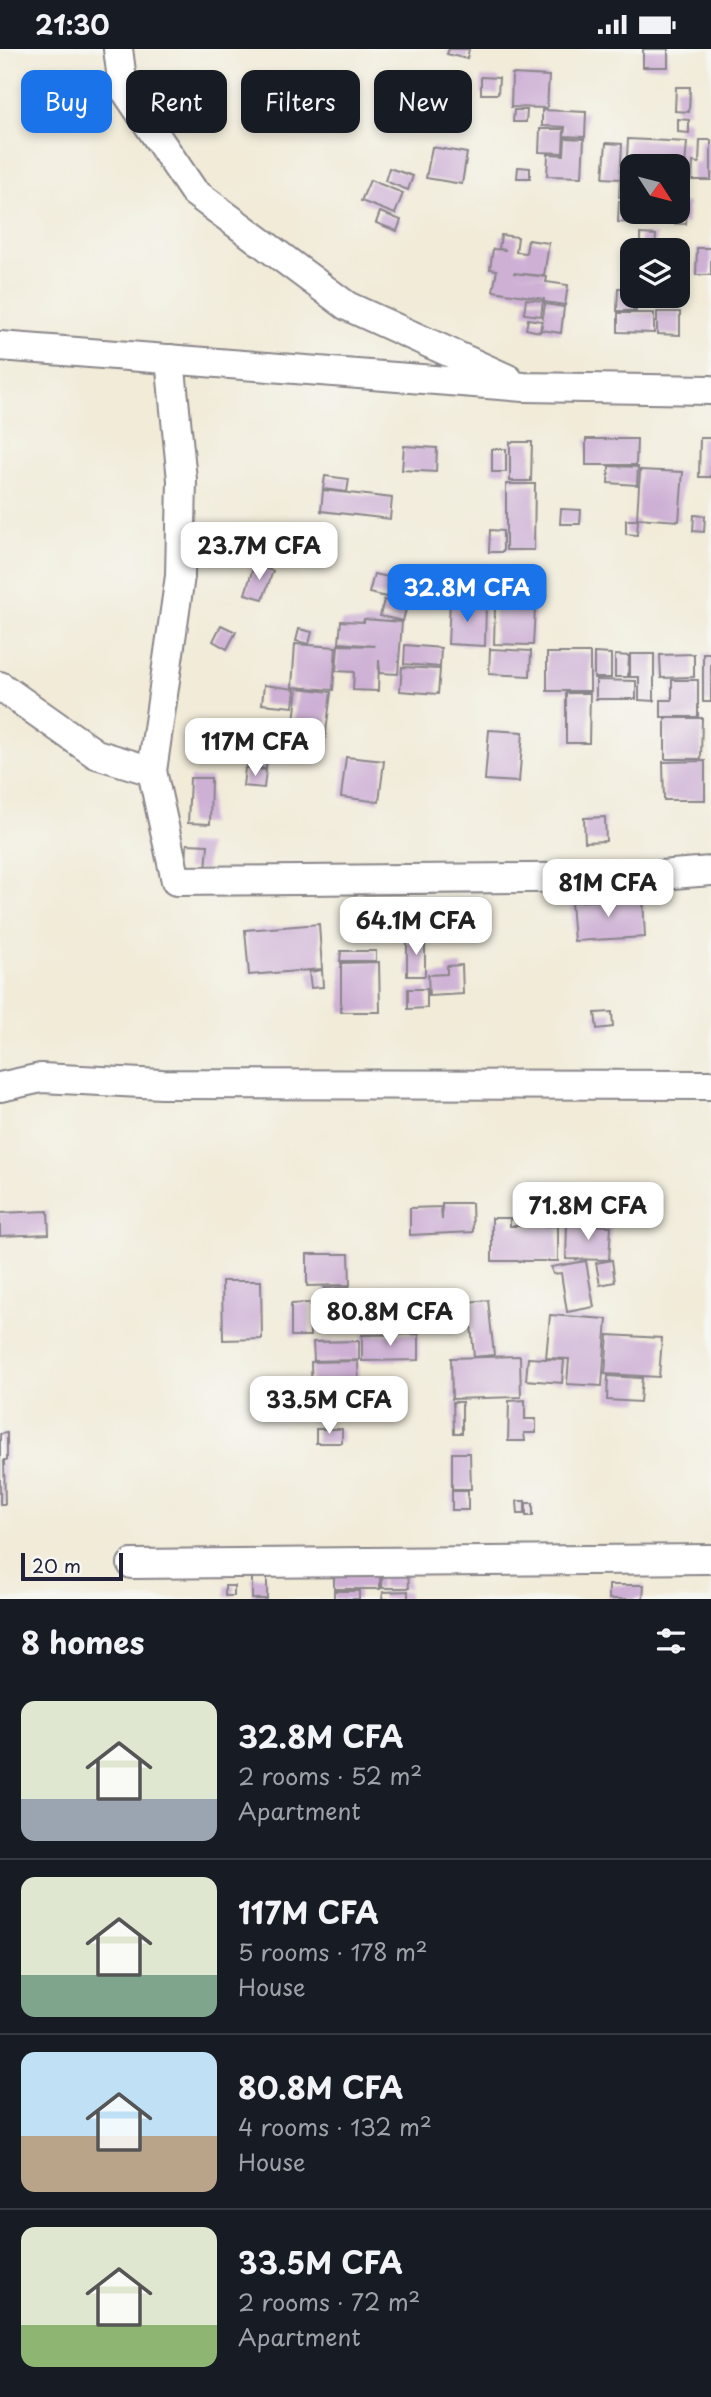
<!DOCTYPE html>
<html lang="en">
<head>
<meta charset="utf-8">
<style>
	:root { --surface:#171b24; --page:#20242c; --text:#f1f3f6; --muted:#9ea1a6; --line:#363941; --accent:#1a73e8 }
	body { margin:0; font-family:"Playpen Sans",sans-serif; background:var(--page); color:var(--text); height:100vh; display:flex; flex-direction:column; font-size:26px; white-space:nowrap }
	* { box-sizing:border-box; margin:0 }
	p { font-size:23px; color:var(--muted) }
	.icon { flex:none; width:38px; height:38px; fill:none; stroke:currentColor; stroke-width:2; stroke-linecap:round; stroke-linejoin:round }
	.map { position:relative; height:1550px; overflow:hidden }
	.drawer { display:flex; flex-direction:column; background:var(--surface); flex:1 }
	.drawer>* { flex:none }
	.top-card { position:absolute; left:21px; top:21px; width:670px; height:63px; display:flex; gap:14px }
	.needle { width:46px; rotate:126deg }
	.buttons { position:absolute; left:620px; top:105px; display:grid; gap:14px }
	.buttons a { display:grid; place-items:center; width:70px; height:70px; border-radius:14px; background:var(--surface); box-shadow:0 4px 10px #0003; font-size:35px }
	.scale { position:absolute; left:21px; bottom:18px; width:102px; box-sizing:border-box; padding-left:7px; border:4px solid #22223b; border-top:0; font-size:19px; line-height:24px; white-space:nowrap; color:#22223b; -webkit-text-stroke:5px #f6f6f2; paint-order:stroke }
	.price { position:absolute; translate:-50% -60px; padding:0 16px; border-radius:14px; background:#fff; color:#222; font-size:23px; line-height:46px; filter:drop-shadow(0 2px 4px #0008) }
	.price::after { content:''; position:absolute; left:50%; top:42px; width:21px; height:16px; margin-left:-10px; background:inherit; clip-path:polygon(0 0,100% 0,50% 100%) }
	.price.active { background:var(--accent); color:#fff }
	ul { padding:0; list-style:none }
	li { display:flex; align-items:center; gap:21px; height:175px; padding:0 21px }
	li+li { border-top:2px solid var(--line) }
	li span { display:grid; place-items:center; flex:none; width:196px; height:140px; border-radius:14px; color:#555 }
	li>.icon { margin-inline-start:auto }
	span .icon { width:84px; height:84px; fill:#fffc; stroke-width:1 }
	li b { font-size:30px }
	h2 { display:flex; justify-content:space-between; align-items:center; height:84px; padding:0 21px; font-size:30px }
	.chip { padding:0 24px; border-radius:14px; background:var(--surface); box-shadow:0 4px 10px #0003; font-size:24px; line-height:63px }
	.chip.active { background:var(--accent); color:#fff }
	.status { display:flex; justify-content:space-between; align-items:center; height:49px; padding:0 35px; background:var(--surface); direction:ltr }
	.status svg { height:19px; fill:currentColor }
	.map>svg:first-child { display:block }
</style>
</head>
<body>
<div class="status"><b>21:30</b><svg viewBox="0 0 49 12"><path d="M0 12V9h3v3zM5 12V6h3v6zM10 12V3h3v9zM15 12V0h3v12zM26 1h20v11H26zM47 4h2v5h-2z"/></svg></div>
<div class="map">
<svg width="711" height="1550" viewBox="0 0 711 1550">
	<rect width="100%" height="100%" fill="#f6f6f2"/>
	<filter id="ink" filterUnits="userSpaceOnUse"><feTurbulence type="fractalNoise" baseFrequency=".0143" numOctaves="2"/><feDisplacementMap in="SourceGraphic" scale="14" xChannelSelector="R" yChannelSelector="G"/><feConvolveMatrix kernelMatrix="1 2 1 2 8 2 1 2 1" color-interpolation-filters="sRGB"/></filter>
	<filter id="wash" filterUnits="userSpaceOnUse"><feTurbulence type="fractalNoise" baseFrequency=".00686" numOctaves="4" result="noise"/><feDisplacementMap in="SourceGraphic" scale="28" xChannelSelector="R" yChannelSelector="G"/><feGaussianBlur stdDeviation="1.57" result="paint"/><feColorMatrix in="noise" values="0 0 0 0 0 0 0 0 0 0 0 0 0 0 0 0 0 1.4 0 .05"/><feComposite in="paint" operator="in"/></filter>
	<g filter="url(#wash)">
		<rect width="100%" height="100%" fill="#f1ebd8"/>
		<g id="blocks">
			<g fill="#ceb0d5">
				<path d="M 449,0 L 469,0 L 467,10 L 447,5 Z"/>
				<rect x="643" y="0" width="25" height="18"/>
				<path d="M 512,25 L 549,27 L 547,59 L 511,58 Z"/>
				<path d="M 481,28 L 499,29 L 498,45 L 481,45 Z"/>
				<path d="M 676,38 L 690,38 L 689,63 L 675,62 Z"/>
				<path d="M 514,61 L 527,61 L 526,73 L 513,73 Z"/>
				<path d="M 542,61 L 586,63 L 585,88 L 564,87 L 565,78 L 542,77 Z"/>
				<path d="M 678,70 L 689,71 L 689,84 L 678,83 Z"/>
				<path d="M 540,80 L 564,80 L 563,104 L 539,103 Z"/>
				<path d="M 565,89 L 584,90 L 582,128 L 547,127 L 548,105 L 564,106 Z"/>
				<path d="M 628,90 L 687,93 L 684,129 L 677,129 L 677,117 L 632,117 L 632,127 L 626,126 Z"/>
				<path d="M 700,91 L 711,91 L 711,131 L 692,131 L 693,113 L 699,114 Z"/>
				<path d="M 606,94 L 622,95 L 620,130 L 603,129 Z"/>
				<path d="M 432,98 L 467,104 L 462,135 L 426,129 Z"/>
				<path d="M 518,118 L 530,119 L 530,129 L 517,129 Z"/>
				<path d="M 389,119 L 413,127 L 408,141 L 385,132 Z"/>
				<path d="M 620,130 L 632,130 L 632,149 L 619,148 Z"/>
				<path d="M 370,131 L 403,144 L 395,165 L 361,152 Z"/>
				<path d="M 619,152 L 632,152 L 632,163 L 637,163 L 636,174 L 618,173 Z"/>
				<path d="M 677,153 L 688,154 L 686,175 L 640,173 L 640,163 L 677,163 Z"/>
				<path d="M 380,163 L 401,171 L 397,182 L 376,174 Z"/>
				<path d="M 640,185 L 656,186 L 655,201 L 640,201 Z"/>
				<path d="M 501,186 L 518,188 L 516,203 L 526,204 L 528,191 L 549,194 L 544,227 L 513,224 L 547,228 L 546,233 L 568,236 L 565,256 L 544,253 L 544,250 L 493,242 L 497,221 L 490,220 L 493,200 L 506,201 L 499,200 Z"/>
				<path d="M 697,199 L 711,199 L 711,226 L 696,226 Z"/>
				<path d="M 618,239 L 632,239 L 632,247 L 636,247 L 636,262 L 617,262 Z"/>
				<path d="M 526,250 L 543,252 L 541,267 L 524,265 Z"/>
				<path d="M 545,255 L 564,258 L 561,284 L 541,281 Z"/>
				<path d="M 657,263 L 680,263 L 680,286 L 657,285 Z"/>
				<path d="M 618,264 L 654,264 L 654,284 L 618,283 Z"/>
				<path d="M 528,270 L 542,272 L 540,283 L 526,280 Z"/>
				<path d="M 700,389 L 711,389 L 711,428 L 699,428 Z"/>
				<path d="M 586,390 L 637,390 L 636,416 L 586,416 Z"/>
				<path d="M 510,393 L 532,393 L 531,432 L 510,432 Z"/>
				<path d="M 404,397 L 437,399 L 436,423 L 402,421 Z"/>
				<rect x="492" y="400" width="14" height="23"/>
				<path d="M 609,417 L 638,418 L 637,436 L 608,434 Z"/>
				<path d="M 640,421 L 683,423 L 679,472 L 637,469 Z"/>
				<path d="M 325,427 L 349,430 L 347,443 L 323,440 Z"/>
				<path d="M 506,435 L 535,435 L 534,501 L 506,501 Z"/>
				<path d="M 323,441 L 392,449 L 390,470 L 321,462 Z"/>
				<path d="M 561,460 L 581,461 L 580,475 L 560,475 Z"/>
				<path d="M 694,466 L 705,467 L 704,483 L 693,482 Z"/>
				<path d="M 626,471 L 638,471 L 637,486 L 626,485 Z"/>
				<path d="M 490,481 L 503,482 L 503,503 L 489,503 Z"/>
				<path d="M 254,516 L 273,522 L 263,550 L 245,545 Z"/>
				<path d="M 374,525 L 418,534 L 413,554 L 369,544 Z"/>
				<path d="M 384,551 L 407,556 L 403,572 L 380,567 Z"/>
				<path d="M 450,552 L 486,554 L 485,597 L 448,595 Z"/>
				<path d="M 495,557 L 535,559 L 533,596 L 494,595 Z"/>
				<path d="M 364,570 L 402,573 L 398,625 L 380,624 L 379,611 L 378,642 L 353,641 L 354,623 L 336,622 L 338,596 L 375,597 L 339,594 L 341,572 L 364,573 Z"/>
				<path d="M 221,576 L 236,583 L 227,600 L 213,592 Z"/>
				<path d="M 299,580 L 312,583 L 309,595 L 296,592 Z"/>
				<path d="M 295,595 L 336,598 L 333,641 L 292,638 Z"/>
				<path d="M 405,596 L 441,599 L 440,618 L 404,615 Z"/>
				<path d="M 490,600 L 531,602 L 530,627 L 489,625 Z"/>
				<rect x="547" y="604" width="43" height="38"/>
				<path d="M 594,604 L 611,605 L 611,629 L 594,629 Z"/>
				<rect x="703" y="604" width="8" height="49"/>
				<path d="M 630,605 L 654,605 L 654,652 L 639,651 L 639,628 L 630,628 Z"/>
				<path d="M 694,605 L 694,628 L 661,629 L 660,606 Z"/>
				<path d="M 615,606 L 629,607 L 628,628 L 615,628 Z"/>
				<path d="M 402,618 L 440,620 L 438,645 L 400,642 Z"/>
				<path d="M 596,631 L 636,632 L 636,650 L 596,650 Z"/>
				<path d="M 672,631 L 698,631 L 698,668 L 661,668 L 661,651 L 672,651 Z"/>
				<path d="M 264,636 L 295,640 L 293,658 L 262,655 Z"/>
				<path d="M 298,639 L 331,643 L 324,700 L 291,697 Z"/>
				<path d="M 566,644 L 590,644 L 589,694 L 566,694 Z"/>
				<path d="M 665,669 L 702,669 L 701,710 L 665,710 Z"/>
				<path d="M 489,681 L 523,683 L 519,733 L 485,731 Z"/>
				<path d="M 249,694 L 268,696 L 266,720 L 247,717 Z"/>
				<path d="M 346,708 L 384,712 L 379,753 L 341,748 Z"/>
				<path d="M 705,712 L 705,751 L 664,751 L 663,713 Z"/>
				<path d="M 245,719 L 266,721 L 264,739 L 243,737 Z"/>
				<path d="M 190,729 L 211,729 L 210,775 L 188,774 Z"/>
				<path d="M 605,768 L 606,792 L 585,793 L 584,769 Z"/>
				<path d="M 187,795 L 208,796 L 206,821 L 186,820 Z"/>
				<path d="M 643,849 L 645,888 L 574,892 L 571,853 Z"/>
				<path d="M 319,875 L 322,920 L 249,926 L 245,881 Z"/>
				<rect x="407" y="890" width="18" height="37"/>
				<path d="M 341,902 L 376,902 L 376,912 L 340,912 Z"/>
				<path d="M 379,913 L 380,963 L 341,963 L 341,914 Z"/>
				<path d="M 462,916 L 463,945 L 429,947 L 428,926 L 447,925 L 447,917 Z"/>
				<path d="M 322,921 L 323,938 L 311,939 L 309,923 Z"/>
				<path d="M 408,940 L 427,940 L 427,959 L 408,960 Z"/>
				<path d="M 612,963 L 613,978 L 597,980 L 595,964 Z"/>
				<path d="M 541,1142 L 559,1142 L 559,1157 L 542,1157 Z"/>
				<path d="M 442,1154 L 472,1154 L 473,1183 L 410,1186 L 410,1159 L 441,1158 L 442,1171 Z"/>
				<path d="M 48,1162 L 49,1185 L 0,1187 L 0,1164 Z"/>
				<path d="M 492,1169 L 510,1169 L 510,1177 L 558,1177 L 558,1212 L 492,1212 Z"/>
				<path d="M 567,1175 L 611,1177 L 609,1211 L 566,1210 Z"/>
				<path d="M 307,1205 L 349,1205 L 350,1236 L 307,1237 Z"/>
				<path d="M 612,1211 L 615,1233 L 600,1236 L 596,1214 Z"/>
				<path d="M 586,1212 L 594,1258 L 567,1263 L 561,1224 L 553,1225 L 551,1218 Z"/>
				<path d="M 222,1232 L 261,1232 L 262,1290 L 223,1291 Z"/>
				<path d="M 349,1238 L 349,1274 L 324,1275 L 324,1239 Z"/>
				<path d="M 488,1251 L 494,1306 L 474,1308 L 469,1253 Z"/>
				<path d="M 310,1254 L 310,1287 L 291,1287 L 291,1255 Z"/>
				<path d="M 550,1266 L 607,1270 L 602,1337 L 567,1335 L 569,1310 L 546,1309 Z"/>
				<path d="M 419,1285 L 419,1311 L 362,1312 L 362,1286 Z"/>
				<path d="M 608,1286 L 662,1289 L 659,1328 L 605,1325 Z"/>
				<path d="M 359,1292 L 359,1311 L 314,1312 L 313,1293 Z"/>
				<path d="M 520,1307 L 521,1348 L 452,1350 L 451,1309 Z"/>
				<path d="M 528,1309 L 564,1311 L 562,1334 L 526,1331 Z"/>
				<path d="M 358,1312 L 359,1351 L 312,1352 L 311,1313 Z"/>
				<path d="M 608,1327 L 642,1329 L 640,1353 L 607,1351 Z"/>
				<path d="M 525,1351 L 525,1370 L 536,1370 L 536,1384 L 524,1384 L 525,1392 L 508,1392 L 509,1352 Z"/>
				<path d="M 453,1353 L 462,1353 L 462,1384 L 454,1384 Z"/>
				<rect x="316" y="1380" width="26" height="14"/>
				<path d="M 7,1384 L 7,1411 L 4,1411 L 5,1455 L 0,1455 L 0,1385 Z"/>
				<path d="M 452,1404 L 470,1404 L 471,1440 L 452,1440 Z"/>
				<rect x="452" y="1442" width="16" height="19"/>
				<path d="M 517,1452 L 525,1452 L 525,1465 L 518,1465 Z"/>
				<rect x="526" y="1454" width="7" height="13"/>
				<path d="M 408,1522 L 409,1539 L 382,1539 L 382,1523 Z"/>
				<path d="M 380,1523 L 380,1540 L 334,1540 L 334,1524 Z"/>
				<rect x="252" y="1528" width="15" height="22"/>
				<path d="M 609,1536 L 644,1536 L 643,1550 L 609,1550 Z"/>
				<rect x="225" y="1537" width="9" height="10"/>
				<rect x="334" y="1542" width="25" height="8"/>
				<path d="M 408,1542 L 408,1550 L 382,1550 L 383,1543 Z"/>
			</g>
		</g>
	</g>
	<g filter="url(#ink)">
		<use href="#blocks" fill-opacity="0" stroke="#8a868a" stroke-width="2"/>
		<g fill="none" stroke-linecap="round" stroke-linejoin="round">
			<g stroke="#8a868a" stroke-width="32">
				<g id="street">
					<path d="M 118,0 L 123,38 L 194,143 L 347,257 L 508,330"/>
					<path d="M 0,297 L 524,338 L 711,341"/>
					<path d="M 0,637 L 96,705 L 152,722 L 176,832 L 634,828 L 711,822"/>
					<path d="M 152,722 L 180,527 L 182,431 L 170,310"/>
					<path d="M 0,1038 L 41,1029 L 162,1035 L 711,1036"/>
					<path d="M 132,1515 L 711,1510"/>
				</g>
			</g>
			<use href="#street" stroke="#fff" stroke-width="28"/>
		</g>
	</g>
</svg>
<div class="buttons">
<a><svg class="needle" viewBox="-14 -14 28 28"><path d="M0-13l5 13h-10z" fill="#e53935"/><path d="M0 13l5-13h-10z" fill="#9ea1a6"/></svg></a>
<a><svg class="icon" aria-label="layers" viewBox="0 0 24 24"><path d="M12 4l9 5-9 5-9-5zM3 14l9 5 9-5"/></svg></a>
</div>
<div class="scale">20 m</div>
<b class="price" style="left:259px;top:533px">23.7M CFA</b>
<b class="price active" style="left:467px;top:575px">32.8M CFA</b>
<b class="price" style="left:255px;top:729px">117M CFA</b>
<b class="price" style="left:608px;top:870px">81M CFA</b>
<b class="price" style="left:416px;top:908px">64.1M CFA</b>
<b class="price" style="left:588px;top:1193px">71.8M CFA</b>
<b class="price" style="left:390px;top:1299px">80.8M CFA</b>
<b class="price" style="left:329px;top:1387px">33.5M CFA</b>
<div class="top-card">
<a class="chip active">Buy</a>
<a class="chip">Rent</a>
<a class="chip">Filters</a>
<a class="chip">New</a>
</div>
</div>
<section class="drawer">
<h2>8 homes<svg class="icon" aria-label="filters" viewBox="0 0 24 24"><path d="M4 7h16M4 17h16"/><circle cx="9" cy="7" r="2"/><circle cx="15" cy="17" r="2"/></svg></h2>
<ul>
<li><span style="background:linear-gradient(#dfe7d0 70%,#9aa5b1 0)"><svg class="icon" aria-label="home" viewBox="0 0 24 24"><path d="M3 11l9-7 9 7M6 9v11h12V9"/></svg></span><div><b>32.8M CFA</b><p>2 rooms · 52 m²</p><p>Apartment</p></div></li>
<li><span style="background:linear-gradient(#dfe7d0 70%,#7fa58c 0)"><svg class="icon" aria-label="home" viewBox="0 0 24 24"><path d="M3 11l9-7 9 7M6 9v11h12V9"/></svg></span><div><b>117M CFA</b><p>5 rooms · 178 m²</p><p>House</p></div></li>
<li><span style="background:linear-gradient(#bfe0f5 60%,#b9a48a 0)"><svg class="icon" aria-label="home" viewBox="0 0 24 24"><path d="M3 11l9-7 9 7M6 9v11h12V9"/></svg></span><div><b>80.8M CFA</b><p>4 rooms · 132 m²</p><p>House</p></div></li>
<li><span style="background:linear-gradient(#dfe7d0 70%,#8fb573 0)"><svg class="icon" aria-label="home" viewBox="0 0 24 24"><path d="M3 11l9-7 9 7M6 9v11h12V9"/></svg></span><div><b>33.5M CFA</b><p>2 rooms · 72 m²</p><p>Apartment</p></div></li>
</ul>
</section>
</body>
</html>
